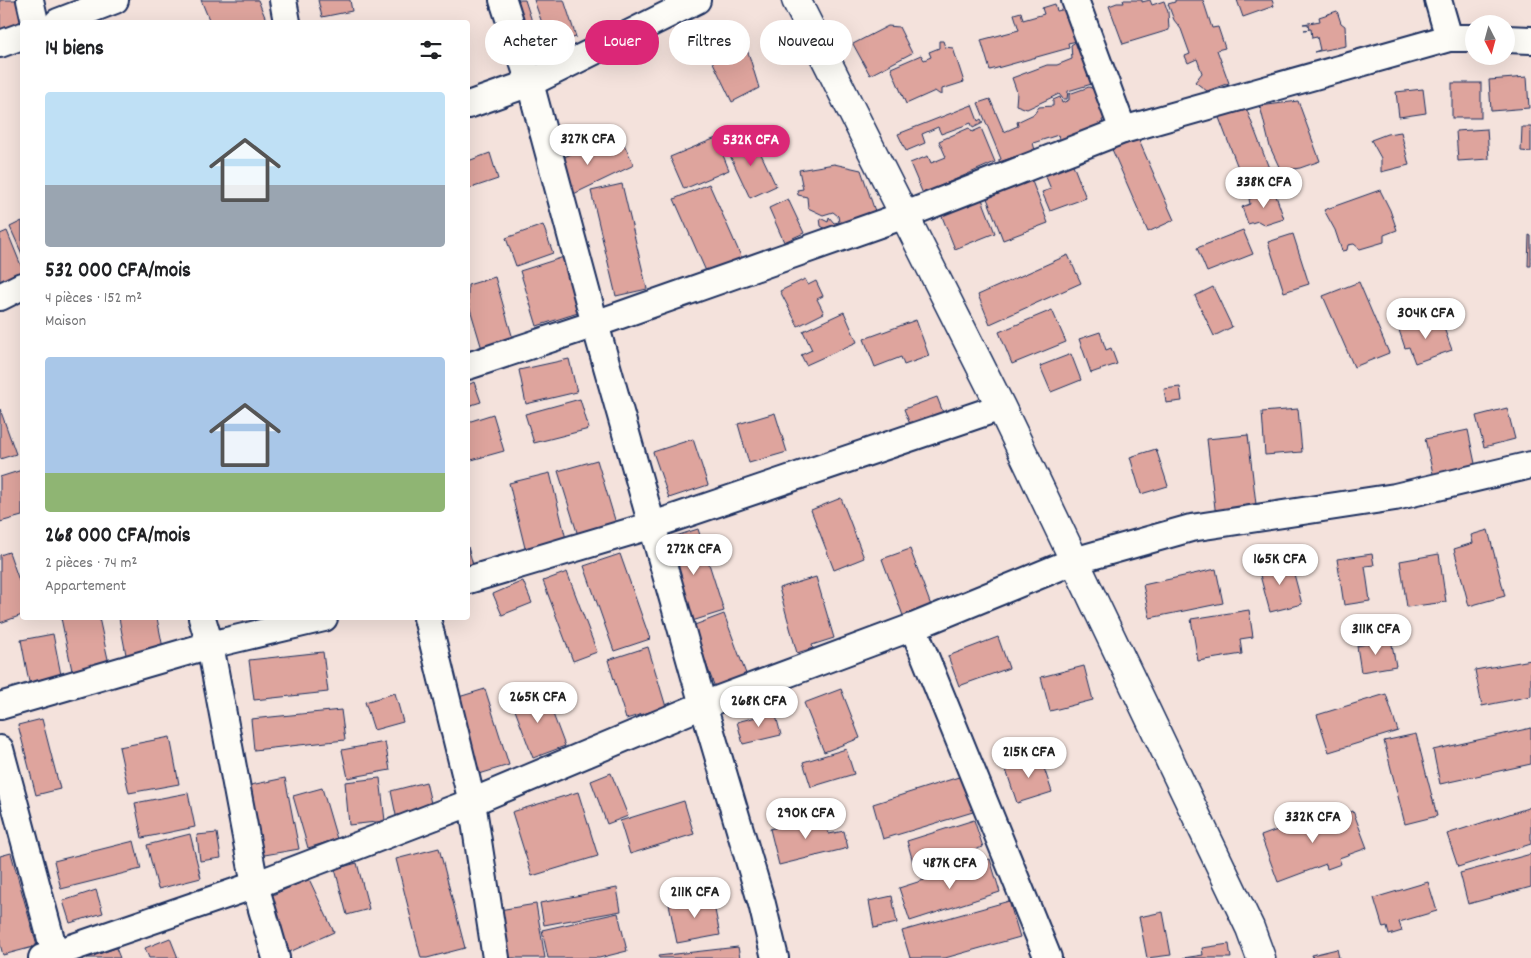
<!DOCTYPE html>
<html lang="fr">
<head>
<meta charset="utf-8">
<style>
	:root { --surface:#fff; --page:#f2f2f2; --text:#202124; --muted:#757577; --accent:#db2777 }
	body { margin:0; font-family:Dekko,sans-serif; background:var(--page); color:var(--text); height:100vh; display:flex; flex-direction:column; font-size:19px; white-space:nowrap }
	* { box-sizing:border-box; margin:0 }
	p { font-size:16px; color:var(--muted) }
	.icon { flex:none; width:28px; height:28px; fill:none; stroke:currentColor; stroke-width:2; stroke-linecap:round; stroke-linejoin:round }
	.map { position:relative; flex:1; overflow:hidden }
	.details { position:absolute; left:20px; top:20px; width:450px; height:600px; display:flex; flex-direction:column; background:var(--surface); border-radius:5px; box-shadow:0 5px 20px #0002 }
	.details>* { flex:none }
	.banner { position:absolute; left:485px; top:20px; width:475px; height:45px; display:flex; gap:10px }
	.needle { width:32px; rotate:174deg }
	.buttons { position:absolute; left:1465px; top:15px; display:grid; gap:10px }
	.buttons a { display:grid; place-items:center; width:50px; height:50px; border-radius:50%; background:var(--surface); box-shadow:0 5px 20px #0002; font-size:25px }
	.price { position:absolute; translate:-50% -42px; padding:0 11px; border-radius:18px; background:#fff; color:#222; font-size:16px; line-height:32px; filter:drop-shadow(0 1px 2px #0008) }
	.price::after { content:''; position:absolute; left:50%; top:30px; width:15px; height:11px; margin-left:-8px; background:inherit; clip-path:polygon(0 0,100% 0,50% 100%) }
	.price.active { background:var(--accent); color:#fff }
	ul { padding:0; list-style:none }
	li { display:grid; align-content:center; gap:10px; height:265px; padding:0 25px }
	li span { display:grid; place-items:center; height:155px; border-radius:5px; color:#555 }
	li>.icon { margin-inline-start:auto }
	span .icon { width:90px; height:90px; fill:#fffc; stroke-width:1 }
	li b { font-size:21px }
	h2 { display:flex; justify-content:space-between; align-items:center; height:60px; padding:0 25px; font-size:21px }
	.chip { padding:0 18px; border-radius:22px; background:var(--surface); box-shadow:0 5px 20px #0002; font-size:18px; line-height:45px }
	.chip.active { background:var(--accent); color:#fff }
	.map>svg:first-child { display:block }
</style>
</head>
<body>
<div class="map">
<svg width="1531" height="958" viewBox="0 0 1531 958">
	<rect width="100%" height="100%" fill="#f4e2dc"/>
	<filter id="ink" filterUnits="userSpaceOnUse"><feTurbulence type="fractalNoise" baseFrequency=".02" numOctaves="2"/><feDisplacementMap in="SourceGraphic" scale="10" xChannelSelector="R" yChannelSelector="G"/><feConvolveMatrix kernelMatrix="1 2 1 2 8 2 1 2 1" color-interpolation-filters="sRGB"/></filter>
	<g filter="url(#ink)">
		<g fill="#dea49d" stroke="#1b2f5e">
			<path d="M 0,0 L 22,0 L 22,25 L 0,32 Z"/>
			<path d="M 201,0 L 258,0 L 267,22 L 210,22 Z"/>
			<path d="M 318,0 L 350,0 L 352,11 L 322,17 Z"/>
			<path d="M 491,0 L 525,0 L 543,55 L 512,64 Z"/>
			<path d="M 534,0 L 564,0 L 576,37 L 550,46 Z"/>
			<path d="M 1123,0 L 1142,0 L 1142,2 L 1150,0 L 1152,5 L 1164,1 L 1168,12 L 1169,30 L 1123,44 L 1109,6 L 1117,3 L 1124,3 Z"/>
			<path d="M 1175,0 L 1203,0 L 1212,28 L 1218,27 L 1225,48 L 1217,50 L 1229,83 L 1207,91 L 1195,82 L 1202,73 L 1197,59 L 1188,63 L 1185,56 L 1190,54 L 1181,29 L 1174,20 L 1168,4 L 1175,2 Z"/>
			<path d="M 1237,0 L 1272,0 L 1274,6 L 1243,17 Z"/>
			<path d="M 1055,4 L 1057,11 L 1066,9 L 1077,41 L 1068,43 L 1069,48 L 990,70 L 981,40 L 1019,30 L 1014,14 L 1021,12 L 1023,20 L 1044,14 L 1042,8 Z"/>
			<path d="M 1337,11 L 1341,23 L 1345,26 L 1346,46 L 1314,52 L 1320,50 L 1317,37 L 1312,38 L 1311,29 L 1304,30 L 1309,29 L 1308,24 L 1303,24 L 1320,21 L 1319,17 Z"/>
			<path d="M 888,26 L 899,27 L 912,53 L 870,75 L 853,44 Z"/>
			<path d="M 739,32 L 749,55 L 759,88 L 732,102 L 706,48 Z"/>
			<path d="M 939,41 L 943,41 L 945,47 L 953,48 L 964,82 L 942,89 L 942,95 L 939,94 L 935,91 L 906,104 L 891,68 L 921,55 L 924,60 L 931,57 L 929,52 L 939,48 Z"/>
			<path d="M 1077,41 L 1095,83 L 1068,91 L 1067,99 L 1063,99 L 1059,94 L 1027,109 L 1016,105 L 1017,92 L 1012,78 L 1047,65 L 1057,65 L 1072,59 L 1071,45 Z"/>
			<path d="M 1527,77 L 1529,108 L 1491,111 L 1489,80 Z"/>
			<rect x="1452" y="83" width="29" height="35"/>
			<path d="M 1089,87 L 1101,92 L 1110,118 L 1102,120 L 1104,126 L 1060,141 L 1058,135 L 1033,143 L 1035,150 L 999,162 L 999,160 L 1001,159 L 978,103 L 990,99 L 1004,132 L 1018,126 L 1017,122 L 1034,114 L 1039,107 L 1053,106 L 1053,100 L 1060,97 L 1062,103 L 1069,100 L 1069,94 Z"/>
			<path d="M 1423,89 L 1426,113 L 1399,117 L 1396,92 Z"/>
			<path d="M 1298,101 L 1320,161 L 1300,168 L 1281,171 L 1270,147 L 1260,106 Z"/>
			<path d="M 972,105 L 978,121 L 981,119 L 983,123 L 973,128 L 971,123 L 941,134 L 938,127 L 922,134 L 925,143 L 906,151 L 898,134 Z"/>
			<path d="M 1245,105 L 1275,184 L 1248,194 L 1218,115 Z"/>
			<path d="M 1522,127 L 1531,127 L 1531,152 L 1521,151 Z"/>
			<path d="M 969,128 L 972,132 L 981,128 L 995,162 L 936,188 L 936,196 L 926,201 L 910,163 L 928,156 L 931,163 L 946,157 L 939,141 Z"/>
			<path d="M 1487,129 L 1489,159 L 1458,161 L 1456,131 Z"/>
			<path d="M 618,132 L 634,165 L 559,201 L 543,167 Z"/>
			<path d="M 1401,132 L 1409,165 L 1381,172 L 1381,158 L 1371,140 L 1387,134 Z"/>
			<path d="M 1137,136 L 1174,220 L 1148,232 L 1111,147 Z"/>
			<path d="M 753,137 L 776,186 L 750,198 L 727,149 Z"/>
			<path d="M 716,138 L 729,170 L 684,189 L 670,157 Z"/>
			<path d="M 490,153 L 498,179 L 468,189 L 468,161 Z"/>
			<path d="M 1072,162 L 1086,198 L 1050,211 L 1042,192 L 1051,189 L 1044,172 Z"/>
			<path d="M 834,164 L 861,170 L 878,220 L 835,235 L 821,226 L 820,218 L 828,222 L 829,217 L 834,223 L 839,222 L 838,216 L 833,212 L 823,215 L 808,208 L 807,197 L 798,195 L 797,190 L 803,189 L 799,170 Z"/>
			<path d="M 1030,176 L 1048,223 L 1003,240 L 985,193 Z"/>
			<path d="M 622,184 L 647,289 L 616,296 L 591,191 Z"/>
			<path d="M 709,184 L 744,263 L 709,278 L 674,199 Z"/>
			<path d="M 1274,190 L 1284,219 L 1265,225 L 1258,221 L 1248,224 L 1242,207 L 1250,204 L 1249,199 Z"/>
			<path d="M 1380,190 L 1390,210 L 1397,230 L 1384,235 L 1384,242 L 1360,249 L 1354,244 L 1348,245 L 1347,250 L 1342,251 L 1335,230 L 1324,210 Z"/>
			<path d="M 980,194 L 995,233 L 955,249 L 939,209 Z"/>
			<path d="M 788,199 L 804,233 L 784,242 L 769,208 Z"/>
			<path d="M 22,221 L 22,254 L 10,227 Z"/>
			<path d="M 543,225 L 553,253 L 516,266 L 506,238 Z"/>
			<path d="M 1243,230 L 1253,254 L 1207,272 L 1197,248 Z"/>
			<path d="M 7,231 L 22,268 L 22,277 L 1,285 L 0,282 L 0,234 Z"/>
			<path d="M 1293,234 L 1309,284 L 1284,292 L 1268,242 Z"/>
			<path d="M 1529,235 L 1531,236 L 1531,266 L 1528,266 Z"/>
			<path d="M 1068,255 L 1081,283 L 990,324 L 978,295 Z"/>
			<path d="M 564,257 L 581,312 L 537,326 L 520,271 Z"/>
			<path d="M 495,277 L 513,339 L 482,349 L 468,302 L 468,285 Z"/>
			<path d="M 805,279 L 808,285 L 816,281 L 823,296 L 817,299 L 824,313 L 798,326 L 780,291 Z"/>
			<path d="M 1359,282 L 1389,353 L 1354,367 L 1323,296 Z"/>
			<path d="M 1213,287 L 1232,327 L 1214,336 L 1195,296 Z"/>
			<path d="M 1052,310 L 1066,342 L 1012,364 L 999,332 Z"/>
			<path d="M 844,312 L 857,342 L 806,365 L 801,355 L 812,350 L 803,331 Z"/>
			<path d="M 1440,317 L 1452,350 L 1415,363 L 1409,347 L 1405,348 L 1399,330 Z"/>
			<path d="M 916,320 L 929,356 L 904,365 L 901,357 L 875,367 L 864,339 Z"/>
			<path d="M 1100,332 L 1106,350 L 1111,348 L 1117,364 L 1091,373 L 1079,339 Z"/>
			<path d="M 1071,354 L 1081,380 L 1051,392 L 1040,366 Z"/>
			<path d="M 569,359 L 577,392 L 526,404 L 519,370 Z"/>
			<path d="M 474,382 L 481,402 L 468,406 L 468,385 Z"/>
			<path d="M 1180,387 L 1182,401 L 1166,403 L 1164,389 Z"/>
			<path d="M 937,397 L 944,415 L 911,427 L 904,409 Z"/>
			<path d="M 580,399 L 589,429 L 534,443 L 525,414 Z"/>
			<path d="M 1507,408 L 1515,439 L 1484,447 L 1476,416 Z"/>
			<path d="M 0,409 L 16,454 L 0,459 Z"/>
			<path d="M 1298,409 L 1302,452 L 1265,455 L 1262,412 Z"/>
			<path d="M 775,413 L 787,452 L 749,463 L 738,424 Z"/>
			<path d="M 493,414 L 504,451 L 468,461 L 468,422 Z"/>
			<path d="M 1468,430 L 1477,473 L 1435,482 L 1425,439 Z"/>
			<path d="M 1248,435 L 1257,513 L 1216,517 L 1207,439 Z"/>
			<path d="M 693,439 L 708,485 L 669,498 L 653,452 Z"/>
			<path d="M 1156,449 L 1168,486 L 1141,494 L 1130,457 Z"/>
			<path d="M 597,460 L 618,530 L 580,542 L 558,471 Z"/>
			<path d="M 22,470 L 22,516 L 0,522 L 0,477 Z"/>
			<path d="M 550,473 L 566,539 L 525,548 L 509,483 Z"/>
			<path d="M 841,498 L 864,558 L 834,570 L 811,510 Z"/>
			<path d="M 698,529 L 724,611 L 689,622 L 663,540 Z"/>
			<path d="M 1488,530 L 1505,596 L 1469,606 L 1454,549 L 1473,543 L 1471,535 Z"/>
			<path d="M 468,547 L 475,572 L 468,575 Z"/>
			<path d="M 910,549 L 933,611 L 905,621 L 882,559 Z"/>
			<path d="M 9,552 L 22,589 L 22,615 L 0,623 L 0,555 Z"/>
			<path d="M 620,554 L 650,639 L 614,651 L 584,566 Z"/>
			<path d="M 1372,554 L 1374,565 L 1365,566 L 1370,601 L 1344,605 L 1337,559 Z"/>
			<path d="M 1439,554 L 1446,602 L 1407,607 L 1400,561 Z"/>
			<path d="M 1290,559 L 1302,604 L 1270,612 L 1258,568 Z"/>
			<path d="M 1216,569 L 1223,603 L 1150,618 L 1143,585 Z"/>
			<path d="M 567,572 L 597,652 L 573,661 L 543,581 Z"/>
			<path d="M 816,577 L 834,638 L 812,645 L 813,648 L 797,653 L 779,588 Z"/>
			<path d="M 523,581 L 532,603 L 502,615 L 493,594 Z"/>
			<path d="M 1249,610 L 1253,637 L 1240,639 L 1242,654 L 1198,661 L 1191,619 Z"/>
			<path d="M 724,614 L 749,682 L 717,693 L 692,626 Z"/>
			<path d="M 61,618 L 99,618 L 111,673 L 74,680 Z"/>
			<path d="M 119,618 L 157,618 L 165,658 L 128,665 Z"/>
			<path d="M 53,634 L 61,675 L 29,682 L 21,640 Z"/>
			<path d="M 998,637 L 1009,668 L 959,686 L 948,656 Z"/>
			<path d="M 1391,639 L 1396,666 L 1361,672 L 1357,646 Z"/>
			<path d="M 648,647 L 666,707 L 626,719 L 608,660 Z"/>
			<path d="M 323,652 L 328,692 L 254,700 L 249,660 Z"/>
			<path d="M 1531,660 L 1531,696 L 1482,706 L 1475,670 Z"/>
			<path d="M 1084,666 L 1093,700 L 1050,711 L 1041,677 Z"/>
			<path d="M 485,689 L 509,765 L 476,775 L 452,699 Z"/>
			<path d="M 841,689 L 860,738 L 824,752 L 804,703 Z"/>
			<path d="M 544,690 L 565,746 L 533,758 L 512,702 Z"/>
			<path d="M 395,693 L 403,722 L 374,730 L 365,702 Z"/>
			<path d="M 1386,694 L 1398,731 L 1329,752 L 1317,715 Z"/>
			<path d="M 341,710 L 345,740 L 254,750 L 251,719 Z"/>
			<path d="M 775,712 L 781,735 L 743,744 L 737,722 Z"/>
			<path d="M 42,719 L 60,789 L 36,795 L 18,725 Z"/>
			<path d="M 1531,728 L 1531,764 L 1440,784 L 1433,750 Z"/>
			<path d="M 1416,734 L 1437,816 L 1405,824 L 1384,741 Z"/>
			<path d="M 170,737 L 179,784 L 129,793 L 119,747 Z"/>
			<path d="M 385,742 L 390,770 L 348,778 L 342,750 Z"/>
			<path d="M 846,749 L 854,774 L 811,787 L 803,762 Z"/>
			<path d="M 1040,756 L 1052,792 L 1017,803 L 1005,767 Z"/>
			<path d="M 611,773 L 628,816 L 607,824 L 591,781 Z"/>
			<path d="M 962,776 L 973,812 L 883,839 L 873,804 Z"/>
			<path d="M 285,778 L 299,849 L 259,856 L 246,786 Z"/>
			<path d="M 380,778 L 385,821 L 349,825 L 345,782 Z"/>
			<path d="M 426,782 L 434,816 L 398,825 L 391,791 Z"/>
			<path d="M 322,788 L 337,839 L 308,848 L 293,796 Z"/>
			<path d="M 578,792 L 598,856 L 532,876 L 512,812 Z"/>
			<path d="M 188,793 L 195,827 L 142,838 L 135,803 Z"/>
			<path d="M 684,801 L 694,834 L 630,854 L 620,821 Z"/>
			<path d="M 1531,807 L 1531,844 L 1458,867 L 1447,834 Z"/>
			<path d="M 1329,811 L 1332,819 L 1353,811 L 1367,848 L 1339,858 L 1341,864 L 1327,869 L 1326,864 L 1278,882 L 1261,836 Z"/>
			<path d="M 824,815 L 829,834 L 844,831 L 848,848 L 779,865 L 770,829 Z"/>
			<path d="M 974,820 L 983,847 L 915,869 L 907,841 Z"/>
			<path d="M 217,833 L 221,858 L 200,861 L 197,835 Z"/>
			<path d="M 190,834 L 201,878 L 158,889 L 147,845 Z"/>
			<path d="M 134,841 L 141,869 L 61,889 L 54,861 Z"/>
			<path d="M 439,848 L 465,948 L 427,958 L 421,958 L 396,859 Z"/>
			<path d="M 11,853 L 37,946 L 3,955 L 0,944 L 0,856 Z"/>
			<path d="M 1531,854 L 1531,887 L 1468,904 L 1460,873 Z"/>
			<path d="M 990,859 L 1000,892 L 910,921 L 899,888 Z"/>
			<path d="M 357,863 L 369,909 L 347,915 L 335,869 Z"/>
			<path d="M 309,879 L 334,932 L 285,954 L 261,900 Z"/>
			<path d="M 1428,882 L 1437,911 L 1399,922 L 1402,931 L 1389,935 L 1387,927 L 1383,928 L 1374,898 Z"/>
			<path d="M 617,888 L 621,911 L 544,925 L 540,903 Z"/>
			<path d="M 96,890 L 103,913 L 70,923 L 63,901 Z"/>
			<path d="M 712,895 L 720,935 L 677,943 L 669,904 Z"/>
			<path d="M 892,896 L 897,923 L 874,928 L 869,901 Z"/>
			<path d="M 1009,901 L 1020,937 L 945,958 L 910,958 L 902,931 Z"/>
			<path d="M 536,904 L 545,958 L 507,958 L 499,910 Z"/>
			<path d="M 1163,912 L 1171,955 L 1147,958 L 1139,917 Z"/>
			<path d="M 618,913 L 627,951 L 599,958 L 548,958 L 542,930 Z"/>
			<path d="M 170,938 L 178,958 L 149,958 L 145,948 Z"/>
			<path d="M 1229,944 L 1231,958 L 1183,958 L 1203,955 L 1202,948 Z"/>
			<path d="M 738,947 L 740,958 L 659,958 L 658,956 Z"/>
			<path d="M 116,948 L 120,958 L 87,958 Z"/>
			<path d="M 1337,949 L 1339,958 L 1313,958 L 1312,955 Z"/>
		</g>
		<g fill="none" stroke-linecap="round" stroke-linejoin="round">
			<g stroke="#1b2f5e" stroke-width="30">
				<g id="minor">
					<path d="M 30,0 L 35,22"/>
					<path d="M 283,0 L 287,22"/>
					<path d="M 503,0 L 530,83 L 595,324 L 703,705 L 762,904 L 775,958"/>
					<path d="M 1075,0 L 1123,130"/>
					<path d="M 1438,0 L 1449,38"/>
					<path d="M 58,22 L 115,0"/>
					<path d="M 1506,39 L 1531,40"/>
					<path d="M 0,44 L 22,36"/>
					<path d="M 468,105 L 530,83 L 697,0"/>
					<path d="M 0,297 L 22,286"/>
					<path d="M 468,366 L 595,324 L 905,215 L 1123,130 L 1449,38 L 1474,38"/>
					<path d="M 468,580 L 653,525 L 1001,407"/>
					<path d="M 202,618 L 210,645 L 255,885 L 276,958"/>
					<path d="M 427,618 L 472,802 L 496,958"/>
					<path d="M 913,627 L 1048,958"/>
					<path d="M 0,706 L 210,645 L 324,618"/>
					<path d="M 0,749 L 56,958"/>
					<path d="M 42,958 L 255,885 L 472,802 L 703,705 L 913,627 L 1074,561 L 1191,528 L 1395,497 L 1531,465"/>
				</g>
			</g>
			<g stroke="#1b2f5e" stroke-width="31">
				<path id="tertiary" d="M 796,0 L 1001,407 L 1250,928 L 1261,958"/>
			</g>
			<use href="#minor" stroke="#fdfcf7" stroke-width="26"/>
			<use href="#tertiary" stroke="#fdfcf7" stroke-width="28"/>
		</g>
	</g>
</svg>
<div class="buttons">
<a><svg class="needle" viewBox="-14 -14 28 28"><path d="M0-13l5 13h-10z" fill="#e53935"/><path d="M0 13l5-13h-10z" fill="#757577"/></svg></a>
</div>
<b class="price" style="left:588px;top:166px">327K CFA</b>
<b class="price active" style="left:751px;top:167px">532K CFA</b>
<b class="price" style="left:1264px;top:209px">338K CFA</b>
<b class="price" style="left:1426px;top:340px">304K CFA</b>
<b class="price" style="left:694px;top:576px">272K CFA</b>
<b class="price" style="left:1280px;top:586px">165K CFA</b>
<b class="price" style="left:1376px;top:656px">311K CFA</b>
<b class="price" style="left:538px;top:724px">265K CFA</b>
<b class="price" style="left:759px;top:728px">268K CFA</b>
<b class="price" style="left:1029px;top:779px">215K CFA</b>
<b class="price" style="left:806px;top:840px">290K CFA</b>
<b class="price" style="left:1313px;top:844px">332K CFA</b>
<b class="price" style="left:950px;top:890px">487K CFA</b>
<b class="price" style="left:695px;top:919px">211K CFA</b>
<div class="banner">
<a class="chip">Acheter</a>
<a class="chip active">Louer</a>
<a class="chip">Filtres</a>
<a class="chip">Nouveau</a>
</div>
<section class="details">
<h2>14 biens<svg class="icon" aria-label="filters" viewBox="0 0 24 24"><path d="M4 7h16M4 17h16"/><circle cx="9" cy="7" r="2"/><circle cx="15" cy="17" r="2"/></svg></h2>
<ul>
<li><span style="background:linear-gradient(#bfe0f5 60%,#9aa5b1 0)"><svg class="icon" aria-label="home" viewBox="0 0 24 24"><path d="M3 11l9-7 9 7M6 9v11h12V9"/></svg></span><div><b>532 000 CFA/mois</b><p>4 pièces · 152 m²</p><p>Maison</p></div></li>
<li><span style="background:linear-gradient(#a9c7e8 75%,#8fb573 0)"><svg class="icon" aria-label="home" viewBox="0 0 24 24"><path d="M3 11l9-7 9 7M6 9v11h12V9"/></svg></span><div><b>268 000 CFA/mois</b><p>2 pièces · 74 m²</p><p>Appartement</p></div></li>
</ul>
</section>
</div>
</body>
</html>
